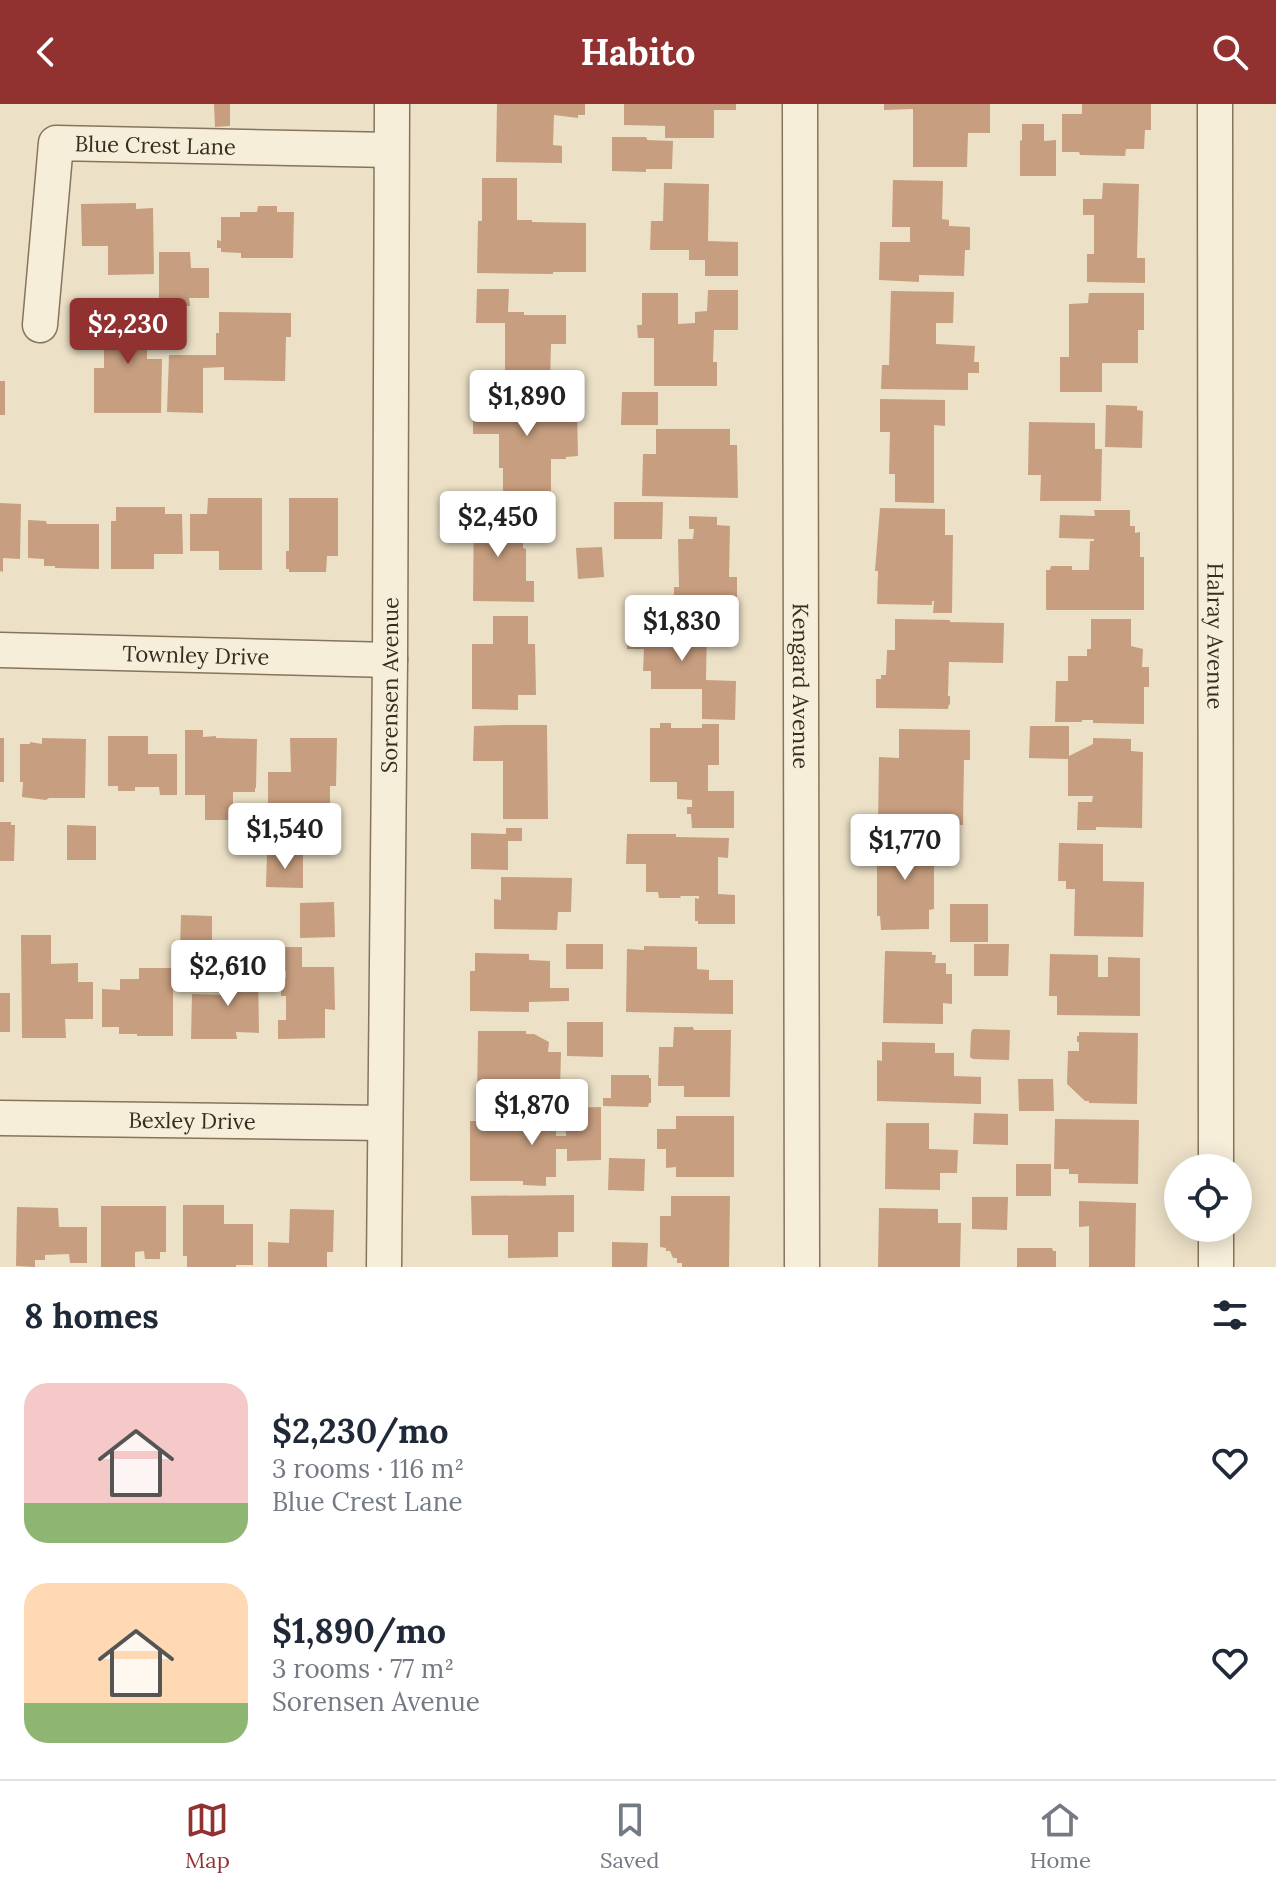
<!DOCTYPE html>
<html lang="en">
<head>
<meta charset="utf-8">
<style>
	:root { --surface:#fff; --page:#f6f6f7; --text:#1f2937; --muted:#747a83; --line:#e0e1e3; --accent:#913231 }
	body { margin:0; font-family:Lora,serif; background:var(--page); color:var(--text); height:100vh; display:flex; flex-direction:column; font-size:30px; white-space:nowrap }
	* { box-sizing:border-box; margin:0 }
	p { font-size:26px; color:var(--muted) }
	.icon { flex:none; width:44px; height:44px; fill:none; stroke:currentColor; stroke-width:2; stroke-linecap:round; stroke-linejoin:round }
	.map { position:relative; height:1163px; overflow:hidden }
	.side { display:flex; flex-direction:column; background:var(--surface); flex:1 }
	.side>* { flex:none }
	.buttons { position:absolute; left:1164px; top:1050px; display:grid; gap:16px }
	.buttons a { display:grid; place-items:center; width:88px; height:88px; border-radius:50%; background:var(--surface); box-shadow:0 4px 20px #0003; font-size:40px }
	.price { position:absolute; translate:-50% -68px; padding:0 18px; border-radius:8px; background:#fff; color:#222; font-size:26px; line-height:52px; filter:drop-shadow(0 2px 4px #0008) }
	.price::after { content:''; position:absolute; left:50%; top:48px; width:24px; height:18px; margin-left:-12px; background:inherit; clip-path:polygon(0 0,100% 0,50% 100%) }
	.price.selected { background:var(--accent); color:#fff }
	ul { padding:0; list-style:none }
	li { display:flex; align-items:center; gap:24px; height:200px; padding:0 24px }
	li span { display:grid; place-items:center; flex:none; width:224px; height:160px; border-radius:24px; color:#555 }
	li>.icon { margin-inline-start:auto }
	span .icon { width:96px; height:96px; fill:#fffc; stroke-width:1 }
	li b { font-size:34px }
	h2 { display:flex; justify-content:space-between; align-items:center; height:96px; padding:0 24px; font-size:34px }
	header { display:flex; justify-content:space-between; align-items:center; height:104px; padding:0 24px; background:var(--accent); color:#fff; font-size:36px; font-weight:700 }
	.tab-bar { display:flex; justify-content:space-around; align-items:center; height:112px; border-top:2px solid var(--line); background:var(--surface); font-size:22px; color:var(--muted) }
	.tab-bar a { display:grid; justify-items:center; gap:4px }
	.tab-bar .selected { color:var(--accent) }
	.map>svg:first-child { display:block }
</style>
</head>
<body>
<header><svg class="icon" aria-label="back" viewBox="0 0 24 24"><path d="M15 5l-7 7 7 7"/></svg>Habito<svg class="icon" aria-label="search" viewBox="0 0 24 24"><circle cx="10" cy="10" r="6"/><path d="M15 15l6 6"/></svg></header>
<div class="map">
<svg width="1276" height="1163" viewBox="0 0 1276 1163">
	<rect width="100%" height="100%" fill="#ece1c7"/>
	<g fill="#c79e7f">
		<path d="M 214,0 L 230,0 L 230,22 L 215,23 Z"/>
		<path d="M 497,0 L 585,0 L 585,11 L 578,11 L 578,14 L 554,11 L 553,41 L 562,42 L 562,59 L 496,58 Z"/>
		<path d="M 624,0 L 736,0 L 736,6 L 714,6 L 714,34 L 665,34 L 665,22 L 624,21 Z"/>
		<path d="M 884,0 L 990,0 L 990,29 L 968,29 L 967,63 L 913,63 L 913,5 L 884,6 Z"/>
		<path d="M 1082,0 L 1151,0 L 1151,26 L 1145,26 L 1144,45 L 1126,45 L 1125,52 L 1080,51 L 1079,48 L 1062,48 L 1062,10 L 1082,10 Z"/>
		<path d="M 1022,20 L 1044,20 L 1044,37 L 1056,36 L 1056,72 L 1020,72 L 1020,37 L 1022,36 Z"/>
		<path d="M 612,33 L 645,33 L 647,34 L 647,36 L 673,37 L 672,65 L 646,65 L 646,68 L 612,67 Z"/>
		<path d="M 482,74 L 517,74 L 517,116 L 532,116 L 532,118 L 586,119 L 586,168 L 553,168 L 553,170 L 477,169 L 478,117 L 482,117 Z"/>
		<path d="M 893,76 L 943,77 L 942,115 L 949,116 L 949,122 L 970,123 L 970,146 L 965,146 L 964,172 L 919,171 L 919,178 L 879,176 L 880,138 L 910,138 L 910,123 L 892,123 Z"/>
		<path d="M 664,79 L 709,80 L 708,137 L 738,138 L 738,172 L 705,172 L 705,156 L 689,156 L 689,146 L 650,146 L 651,117 L 663,117 Z"/>
		<path d="M 1103,79 L 1139,80 L 1137,154 L 1145,154 L 1145,179 L 1087,178 L 1087,150 L 1094,150 L 1094,111 L 1083,111 L 1083,95 L 1102,95 Z"/>
		<path d="M 136,99 L 136,105 L 153,104 L 154,170 L 108,171 L 108,142 L 82,142 L 81,100 Z"/>
		<path d="M 258,102 L 277,102 L 277,108 L 294,108 L 293,154 L 241,154 L 241,149 L 221,148 L 221,144 L 217,144 L 217,136 L 221,137 L 221,113 L 240,113 L 240,108 L 257,108 Z"/>
		<path d="M 159,148 L 190,148 L 191,164 L 209,164 L 209,194 L 189,194 L 190,202 L 179,202 L 179,194 L 159,194 Z"/>
		<path d="M 477,185 L 509,185 L 508,208 L 524,208 L 524,211 L 566,211 L 566,240 L 551,240 L 550,278 L 505,278 L 505,219 L 476,219 Z"/>
		<path d="M 708,186 L 738,186 L 738,226 L 714,226 L 713,258 L 717,258 L 717,282 L 654,282 L 654,234 L 638,234 L 637,221 L 642,221 L 642,189 L 678,189 L 678,220 L 695,219 L 695,208 L 707,207 Z"/>
		<path d="M 891,187 L 954,188 L 953,219 L 936,219 L 936,240 L 975,242 L 974,258 L 979,258 L 979,269 L 968,269 L 968,286 L 881,285 L 882,261 L 889,261 Z"/>
		<path d="M 1089,189 L 1144,189 L 1144,226 L 1138,226 L 1138,259 L 1102,259 L 1102,288 L 1060,288 L 1060,253 L 1069,253 L 1069,200 L 1088,199 Z"/>
		<path d="M 110,200 L 147,200 L 147,255 L 162,255 L 161,309 L 94,309 L 94,264 L 104,264 L 104,231 L 110,231 Z"/>
		<path d="M 219,208 L 291,209 L 291,233 L 286,233 L 285,277 L 224,276 L 224,263 L 203,264 L 203,309 L 167,308 L 169,251 L 216,251 L 216,229 L 219,229 Z"/>
		<rect x="0" y="277" width="5" height="34"/>
		<path d="M 622,288 L 658,288 L 658,321 L 621,321 Z"/>
		<path d="M 473,293 L 552,293 L 551,306 L 577,306 L 578,352 L 566,353 L 566,355 L 551,355 L 551,388 L 503,388 L 503,364 L 499,364 L 499,330 L 473,330 Z"/>
		<path d="M 880,295 L 945,296 L 945,322 L 934,321 L 934,399 L 895,398 L 895,370 L 889,370 L 890,328 L 880,328 Z"/>
		<path d="M 1106,301 L 1137,302 L 1137,306 L 1143,307 L 1142,344 L 1105,343 Z"/>
		<path d="M 1029,318 L 1095,319 L 1095,345 L 1102,345 L 1101,397 L 1040,397 L 1041,371 L 1028,371 Z"/>
		<path d="M 656,325 L 730,325 L 730,341 L 737,341 L 738,394 L 642,392 L 643,350 L 656,350 Z"/>
		<path d="M 208,394 L 262,394 L 262,466 L 219,466 L 219,447 L 190,447 L 190,410 L 207,410 Z"/>
		<path d="M 289,394 L 338,394 L 338,452 L 327,452 L 326,468 L 289,468 L 289,465 L 286,465 L 286,447 L 289,447 Z"/>
		<path d="M 614,398 L 663,398 L 662,435 L 614,435 Z"/>
		<path d="M 0,399 L 21,400 L 20,455 L 3,454 L 3,468 L 0,467 Z"/>
		<path d="M 474,402 L 509,402 L 508,439 L 523,439 L 523,444 L 526,445 L 526,477 L 534,477 L 534,498 L 473,497 Z"/>
		<path d="M 116,403 L 165,403 L 165,410 L 182,410 L 183,450 L 154,450 L 154,465 L 111,465 L 111,417 L 116,417 Z"/>
		<path d="M 880,404 L 945,405 L 945,431 L 953,431 L 952,509 L 933,509 L 934,497 L 932,497 L 932,501 L 877,500 L 878,467 L 875,467 Z"/>
		<path d="M 1094,406 L 1130,406 L 1130,422 L 1135,422 L 1135,429 L 1140,428 L 1140,453 L 1144,453 L 1144,506 L 1046,506 L 1046,466 L 1050,466 L 1051,462 L 1072,462 L 1072,466 L 1089,466 L 1090,437 L 1094,437 L 1094,435 L 1059,434 L 1060,411 L 1095,412 Z"/>
		<path d="M 689,412 L 717,413 L 717,421 L 730,422 L 729,473 L 737,473 L 737,503 L 678,502 L 678,491 L 674,491 L 674,483 L 679,483 L 678,435 L 693,435 L 694,425 L 689,425 Z"/>
		<path d="M 28,416 L 46,417 L 47,420 L 99,420 L 99,465 L 55,464 L 55,462 L 44,462 L 44,455 L 28,454 Z"/>
		<path d="M 602,443 L 604,473 L 578,475 L 576,444 Z"/>
		<path d="M 493,512 L 528,512 L 528,540 L 535,540 L 536,591 L 518,591 L 518,606 L 472,605 L 472,540 L 493,540 Z"/>
		<path d="M 895,515 L 950,516 L 950,518 L 1004,519 L 1003,559 L 949,558 L 948,592 L 950,592 L 950,601 L 949,600 L 948,605 L 876,604 L 876,575 L 881,575 L 881,571 L 886,571 L 887,546 L 895,546 Z"/>
		<path d="M 1091,515 L 1131,515 L 1131,542 L 1143,545 L 1142,563 L 1149,563 L 1149,583 L 1144,583 L 1144,620 L 1093,619 L 1093,616 L 1082,616 L 1082,618 L 1055,618 L 1056,577 L 1068,577 L 1068,552 L 1087,552 L 1087,545 L 1091,545 Z"/>
		<path d="M 644,516 L 707,517 L 706,576 L 736,577 L 735,616 L 702,615 L 702,585 L 651,585 L 651,567 L 643,567 L 644,545 L 627,545 L 627,519 L 645,519 Z"/>
		<path d="M 660,619 L 671,619 L 671,624 L 702,624 L 702,620 L 719,620 L 719,661 L 708,661 L 708,687 L 734,687 L 734,724 L 692,724 L 691,710 L 687,710 L 687,703 L 692,703 L 692,696 L 677,695 L 677,678 L 650,678 L 650,624 L 660,624 Z"/>
		<path d="M 506,621 L 547,621 L 548,715 L 503,715 L 503,657 L 473,657 L 474,622 Z"/>
		<path d="M 1030,622 L 1069,622 L 1069,652 L 1093,640 L 1093,634 L 1131,635 L 1131,647 L 1143,648 L 1142,724 L 1096,723 L 1096,726 L 1077,726 L 1078,698 L 1092,698 L 1093,692 L 1068,692 L 1068,655 L 1029,654 Z"/>
		<path d="M 899,625 L 970,626 L 970,656 L 964,656 L 963,721 L 878,720 L 879,653 L 899,654 Z"/>
		<path d="M 185,626 L 203,626 L 203,633 L 216,632 L 216,634 L 257,635 L 256,684 L 255,684 L 255,688 L 233,688 L 233,716 L 205,716 L 205,691 L 185,691 Z"/>
		<path d="M 108,632 L 148,632 L 148,650 L 177,650 L 177,691 L 160,691 L 159,683 L 135,683 L 135,687 L 118,687 L 118,682 L 108,682 Z"/>
		<rect x="0" y="634" width="4" height="44"/>
		<path d="M 42,634 L 86,635 L 85,694 L 49,694 L 46,696 L 22,693 L 23,678 L 20,678 L 20,640 L 30,640 L 30,638 L 42,640 Z"/>
		<path d="M 290,634 L 337,634 L 336,682 L 330,682 L 330,699 L 336,699 L 336,747 L 268,746 L 268,668 L 291,668 Z"/>
		<path d="M 0,718 L 11,718 L 11,721 L 15,721 L 14,757 L 0,757 Z"/>
		<path d="M 67,721 L 96,722 L 96,756 L 67,756 Z"/>
		<path d="M 506,724 L 522,724 L 522,737 L 508,737 L 508,766 L 471,765 L 471,729 L 506,730 Z"/>
		<path d="M 627,730 L 676,730 L 676,733 L 729,734 L 728,754 L 718,753 L 718,790 L 735,791 L 735,820 L 698,820 L 698,817 L 695,817 L 695,794 L 699,795 L 699,792 L 680,792 L 681,794 L 659,794 L 658,788 L 646,788 L 646,760 L 626,760 Z"/>
		<path d="M 877,732 L 930,732 L 930,760 L 934,760 L 934,805 L 929,806 L 929,825 L 881,826 L 880,812 L 877,812 Z"/>
		<path d="M 1059,739 L 1103,740 L 1103,777 L 1144,778 L 1143,833 L 1074,832 L 1075,785 L 1066,785 L 1066,777 L 1058,777 Z"/>
		<path d="M 267,750 L 303,750 L 303,784 L 266,783 Z"/>
		<path d="M 501,773 L 572,774 L 571,808 L 558,808 L 557,826 L 494,825 L 494,795 L 501,796 Z"/>
		<path d="M 334,798 L 335,833 L 300,834 L 300,799 Z"/>
		<rect x="950" y="800" width="38" height="38"/>
		<path d="M 181,811 L 212,812 L 212,847 L 180,846 Z"/>
		<path d="M 21,831 L 51,831 L 51,860 L 78,859 L 78,878 L 93,878 L 93,915 L 65,915 L 66,934 L 22,934 Z"/>
		<rect x="566" y="840" width="37" height="25"/>
		<path d="M 974,840 L 1009,840 L 1008,872 L 974,872 Z"/>
		<path d="M 644,842 L 697,843 L 697,865 L 709,866 L 709,876 L 733,876 L 733,910 L 626,908 L 627,845 L 644,846 Z"/>
		<path d="M 279,843 L 302,843 L 302,863 L 334,863 L 335,906 L 325,905 L 325,934 L 278,935 L 278,916 L 286,916 L 286,892 L 281,892 L 281,874 L 286,874 L 286,867 L 279,867 Z"/>
		<path d="M 885,847 L 932,848 L 932,851 L 936,851 L 935,859 L 946,859 L 946,870 L 952,870 L 952,900 L 943,899 L 943,920 L 883,919 Z"/>
		<path d="M 475,849 L 529,850 L 529,856 L 550,857 L 550,884 L 569,884 L 569,897 L 529,898 L 529,908 L 470,907 L 470,867 L 475,867 Z"/>
		<path d="M 1050,850 L 1098,851 L 1098,873 L 1108,873 L 1108,853 L 1140,854 L 1140,912 L 1057,911 L 1057,892 L 1049,892 Z"/>
		<path d="M 139,864 L 173,864 L 173,932 L 137,932 L 137,930 L 119,930 L 119,923 L 102,923 L 102,885 L 120,886 L 120,875 L 139,875 Z"/>
		<path d="M 222,867 L 258,867 L 259,929 L 236,928 L 237,935 L 191,935 L 192,890 L 222,891 Z"/>
		<rect x="0" y="889" width="10" height="39"/>
		<path d="M 567,918 L 603,918 L 603,953 L 567,952 Z"/>
		<path d="M 674,923 L 693,923 L 694,926 L 731,926 L 730,993 L 684,993 L 684,982 L 658,982 L 659,943 L 673,943 Z"/>
		<path d="M 973,925 L 1010,926 L 1009,956 L 973,955 L 970,953 L 971,928 Z"/>
		<path d="M 478,927 L 526,927 L 526,930 L 534,930 L 549,938 L 548,948 L 561,948 L 560,988 L 548,988 L 548,991 L 537,990 L 537,999 L 477,998 Z"/>
		<path d="M 1079,928 L 1138,929 L 1137,1000 L 1089,999 L 1089,997 L 1085,997 L 1067,980 L 1068,947 L 1079,947 L 1079,938 L 1077,938 L 1077,932 L 1079,932 Z"/>
		<path d="M 882,938 L 935,939 L 935,949 L 954,949 L 954,972 L 981,973 L 981,1000 L 877,997 L 877,956 L 882,957 Z"/>
		<path d="M 611,971 L 649,971 L 649,974 L 651,974 L 651,999 L 649,999 L 648,1003 L 603,1002 L 603,994 L 611,994 Z"/>
		<path d="M 1018,975 L 1053,975 L 1054,1007 L 1019,1007 Z"/>
		<path d="M 601,1003 L 601,1056 L 567,1057 L 567,1045 L 556,1045 L 556,1073 L 546,1073 L 546,1082 L 523,1081 L 523,1077 L 470,1077 L 470,1017 L 527,1017 L 527,1024 L 556,1025 L 556,1032 L 566,1032 L 566,1004 Z"/>
		<path d="M 974,1009 L 1008,1010 L 1008,1041 L 973,1040 Z"/>
		<path d="M 676,1012 L 734,1012 L 734,1073 L 676,1073 L 676,1063 L 666,1064 L 666,1045 L 657,1045 L 657,1025 L 676,1025 Z"/>
		<path d="M 1055,1015 L 1139,1016 L 1138,1080 L 1078,1079 L 1078,1070 L 1069,1070 L 1069,1065 L 1054,1065 Z"/>
		<path d="M 886,1019 L 929,1019 L 929,1045 L 958,1046 L 957,1069 L 940,1069 L 940,1086 L 885,1085 Z"/>
		<path d="M 609,1054 L 645,1055 L 644,1087 L 608,1086 Z"/>
		<rect x="1016" y="1060" width="35" height="32"/>
		<path d="M 574,1091 L 574,1128 L 558,1128 L 558,1153 L 508,1154 L 508,1131 L 472,1131 L 471,1092 Z"/>
		<path d="M 671,1092 L 730,1092 L 729,1163 L 682,1163 L 682,1159 L 677,1159 L 677,1154 L 673,1154 L 670,1147 L 666,1147 L 666,1144 L 660,1143 L 660,1112 L 671,1112 Z"/>
		<path d="M 972,1093 L 1008,1093 L 1007,1126 L 972,1125 Z"/>
		<path d="M 1079,1097 L 1136,1099 L 1135,1163 L 1089,1163 L 1089,1122 L 1079,1123 Z"/>
		<path d="M 183,1101 L 224,1101 L 224,1120 L 253,1120 L 253,1161 L 236,1161 L 236,1163 L 187,1163 L 187,1152 L 183,1152 Z"/>
		<path d="M 101,1102 L 166,1102 L 166,1148 L 160,1148 L 160,1155 L 145,1155 L 144,1147 L 135,1148 L 135,1163 L 101,1163 Z"/>
		<path d="M 17,1103 L 58,1104 L 59,1123 L 87,1123 L 87,1159 L 70,1159 L 69,1150 L 45,1151 L 45,1156 L 35,1156 L 35,1163 L 16,1162 Z"/>
		<path d="M 879,1104 L 938,1105 L 938,1119 L 961,1119 L 960,1163 L 878,1163 Z"/>
		<path d="M 290,1105 L 334,1106 L 333,1148 L 327,1148 L 327,1163 L 268,1163 L 268,1138 L 289,1139 Z"/>
		<path d="M 612,1138 L 648,1139 L 647,1163 L 612,1163 Z"/>
		<path d="M 1017,1144 L 1052,1144 L 1053,1147 L 1056,1147 L 1056,1163 L 1017,1163 Z"/>
	</g>
	<g fill="none" stroke-linecap="round" stroke-linejoin="round">
		<g stroke="#86745d" stroke-width="37">
			<g id="minor">
				<path id="s1" d="M 800,0 L 802,1163"/>
				<path id="s2" d="M 1215,0 L 1216,1064"/>
				<path id="s3" d="M 40,221 L 56,39 L 391,46"/>
				<path id="s4" d="M 0,546 L 390,556"/>
				<path id="s5" d="M 0,1014 L 385,1019"/>
				<path d="M 1216,1124 L 1216,1163"/>
				<path id="s6" d="M 384,1163 L 390,556 L 392,0"/>
			</g>
		</g>
		<use href="#minor" stroke="#f7eeda" stroke-width="34"/>
	</g>
	<g text-anchor="middle" stroke-width="7" stroke-linejoin="round" paint-order="stroke">
		<g font-size="22" fill="#372c20" stroke="#f4ebd6">
			<text dy="8" stroke="none"><textPath href="#s3" startOffset="282">Blue Crest Lane</textPath></text>
			<text dy="8" stroke="none"><textPath href="#s2" startOffset="532">Halray Avenue</textPath></text>
			<text dy="8" stroke="none"><textPath href="#s4" startOffset="196">Townley Drive</textPath></text>
			<text dy="8" stroke="none"><textPath href="#s6" startOffset="582">Sorensen Avenue</textPath></text>
			<text dy="8" stroke="none"><textPath href="#s1" startOffset="582">Kengard Avenue</textPath></text>
			<text dy="8" stroke="none"><textPath href="#s5" startOffset="192">Bexley Drive</textPath></text>
		</g>
	</g>
</svg>
<div class="buttons">
<a><svg class="icon" aria-label="locate" viewBox="0 0 24 24"><circle cx="12" cy="12" r="6"/><path d="M12 2v4M12 18v4M2 12h4M18 12h4"/></svg></a>
</div>
<b class="price selected" style="left:128px;top:262px">$2,230</b>
<b class="price" style="left:527px;top:334px">$1,890</b>
<b class="price" style="left:498px;top:455px">$2,450</b>
<b class="price" style="left:682px;top:559px">$1,830</b>
<b class="price" style="left:285px;top:767px">$1,540</b>
<b class="price" style="left:905px;top:778px">$1,770</b>
<b class="price" style="left:228px;top:904px">$2,610</b>
<b class="price" style="left:532px;top:1043px">$1,870</b>
</div>
<section class="side">
<h2>8 homes<svg class="icon" aria-label="filters" viewBox="0 0 24 24"><path d="M4 7h16M4 17h16"/><circle cx="9" cy="7" r="2"/><circle cx="15" cy="17" r="2"/></svg></h2>
<ul>
<li><span style="background:linear-gradient(#f6c9c9 75%,#8fb573 0)"><svg class="icon" aria-label="home" viewBox="0 0 24 24"><path d="M3 11l9-7 9 7M6 9v11h12V9"/></svg></span><div><b>$2,230/mo</b><p>3 rooms · 116 m²</p><p>Blue Crest Lane</p></div><svg class="icon" aria-label="heart" viewBox="0 0 24 24"><path d="M12 20l-8-8c-3-5 5-10 8-4 3-6 11-1 8 4z"/></svg></li>
<li><span style="background:linear-gradient(#ffd9b3 75%,#8fb573 0)"><svg class="icon" aria-label="home" viewBox="0 0 24 24"><path d="M3 11l9-7 9 7M6 9v11h12V9"/></svg></span><div><b>$1,890/mo</b><p>3 rooms · 77 m²</p><p>Sorensen Avenue</p></div><svg class="icon" aria-label="heart" viewBox="0 0 24 24"><path d="M12 20l-8-8c-3-5 5-10 8-4 3-6 11-1 8 4z"/></svg></li>
</ul>
</section>
<nav class="tab-bar">
<a class="selected"><svg class="icon" aria-label="map" viewBox="0 0 24 24"><path d="M3 6l6-2 6 2 6-2v14l-6 2-6-2-6 2zM9 4v14M15 6v14"/></svg>Map</a>
<a><svg class="icon" aria-label="saved" viewBox="0 0 24 24"><path d="M7 4h10v16l-5-4-5 4z"/></svg>Saved</a>
<a><svg class="icon" aria-label="home" viewBox="0 0 24 24"><path d="M3 11l9-7 9 7M6 9v11h12V9"/></svg>Home</a>
</nav>
</body>
</html>
